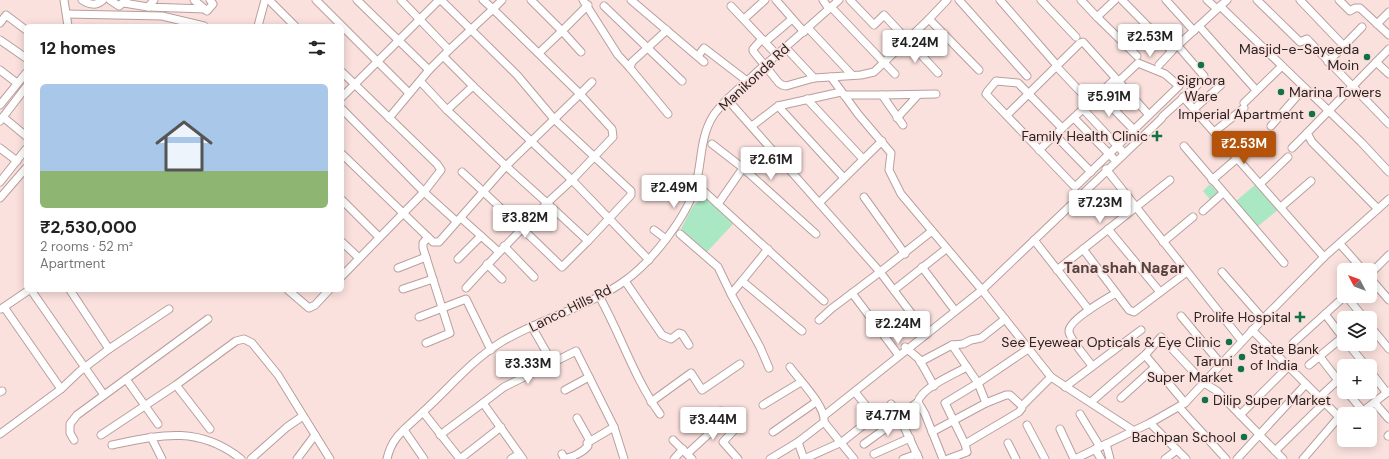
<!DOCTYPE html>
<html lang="en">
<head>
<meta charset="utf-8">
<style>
	:root { --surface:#fff; --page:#f2f2f2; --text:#222; --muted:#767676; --accent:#b45309 }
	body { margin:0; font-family:"DM Sans",sans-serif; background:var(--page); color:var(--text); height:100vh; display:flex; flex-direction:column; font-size:15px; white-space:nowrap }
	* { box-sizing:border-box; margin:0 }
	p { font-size:13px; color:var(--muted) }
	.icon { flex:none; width:22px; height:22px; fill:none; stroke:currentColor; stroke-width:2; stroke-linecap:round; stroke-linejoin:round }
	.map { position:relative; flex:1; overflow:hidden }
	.sheet { position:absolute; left:24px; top:24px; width:320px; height:268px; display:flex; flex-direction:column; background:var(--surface); border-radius:6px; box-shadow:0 2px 10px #0003 }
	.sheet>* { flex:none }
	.needle { width:26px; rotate:311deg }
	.tools { position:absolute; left:1337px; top:263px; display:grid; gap:8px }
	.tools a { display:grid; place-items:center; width:40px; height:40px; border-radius:6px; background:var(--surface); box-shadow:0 2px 10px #0003; font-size:20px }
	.price { position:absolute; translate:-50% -34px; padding:0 9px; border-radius:4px; background:#fff; color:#222; font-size:13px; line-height:26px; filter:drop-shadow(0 1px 2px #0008) }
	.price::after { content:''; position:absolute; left:50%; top:24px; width:12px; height:9px; margin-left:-6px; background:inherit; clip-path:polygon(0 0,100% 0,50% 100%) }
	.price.active { background:var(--accent); color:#fff }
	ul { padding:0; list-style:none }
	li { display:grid; align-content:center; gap:8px; height:212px; padding:0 16px }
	li span { display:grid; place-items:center; height:124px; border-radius:6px; color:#555 }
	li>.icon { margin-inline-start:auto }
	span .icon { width:72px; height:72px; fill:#fffc; stroke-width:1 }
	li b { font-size:17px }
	h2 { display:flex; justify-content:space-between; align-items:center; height:48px; padding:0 16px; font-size:17px }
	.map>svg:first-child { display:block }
</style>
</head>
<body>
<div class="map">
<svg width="1389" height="459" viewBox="0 0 1389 459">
	<rect width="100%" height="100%" fill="#fbe1de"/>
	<g fill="#a9e8c2">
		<path d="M 1210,184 L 1220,196 L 1212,202 L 1203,191 Z"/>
		<path d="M 1256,184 L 1278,210 L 1257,227 L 1235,202 Z"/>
		<path d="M 703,196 L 734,223 L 706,253 L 681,229 L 692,208 Z"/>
	</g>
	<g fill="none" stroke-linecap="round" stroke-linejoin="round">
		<g stroke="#b89f9d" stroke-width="9">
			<g id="minor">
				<path d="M 64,0 L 68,26"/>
				<path d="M 82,0 C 90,5 96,6 103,0"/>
				<path d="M 110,0 L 119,6 L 126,0"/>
				<path d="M 154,0 L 148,7 L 205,9"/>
				<path d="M 194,0 L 207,11 L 213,4 L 210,0"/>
				<path d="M 316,0 L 409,93"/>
				<path d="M 357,0 L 429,70"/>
				<path d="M 441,0 L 517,75 L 554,119 L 631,191 L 631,195 L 588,241"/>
				<path d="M 502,0 L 493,9 L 580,94 L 506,166 L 547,203 L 572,180 L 613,137 L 612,129 L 580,94 L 592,82"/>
				<path d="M 531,0 L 562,31 L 588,5"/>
				<path d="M 583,0 L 618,55 L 630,68"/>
				<path d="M 631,0 L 704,62"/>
				<path d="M 776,0 L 804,32"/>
				<path d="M 823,0 L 829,9"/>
				<path d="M 850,0 L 874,25 L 884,15 L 938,73"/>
				<path d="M 947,0 L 929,19 L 979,70"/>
				<path d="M 959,0 L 1027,76"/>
				<path d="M 1000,0 L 1054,62"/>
				<path d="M 1041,0 L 1076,37"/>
				<path d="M 1081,0 L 1097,17 L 1137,56"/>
				<path d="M 1122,0 L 1172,51 L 1159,65"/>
				<path d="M 1166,0 L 1194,31"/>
				<path d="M 1207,0 L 1217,9"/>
				<path d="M 1257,0 L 1300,42 L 1307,39 L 1389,124"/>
				<path d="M 1300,0 L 1344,46"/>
				<path d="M 1339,0 L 1350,11 L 1355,8 L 1360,8 L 1389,35"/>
				<path d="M 271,2 L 295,26"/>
				<path d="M 124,3 L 148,7"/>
				<path d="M 604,6 L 682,81"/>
				<path d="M 731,6 L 777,55"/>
				<path d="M 1220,6 L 1361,142 L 1389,172"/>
				<path d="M 831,7 L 895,74"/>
				<path d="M 67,14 L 162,16 L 204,26"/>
				<path d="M 1097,17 L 1115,0"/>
				<path d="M 744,19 L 765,0"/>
				<path d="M 0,23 L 6,15 L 26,30"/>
				<path d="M 1377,24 L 1389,12"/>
				<path d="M 258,26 L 265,0"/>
				<path d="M 1199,26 L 1256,90"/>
				<path d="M 808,28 L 852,75"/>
				<path d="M 667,30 L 632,62 L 630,68 L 668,114"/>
				<path d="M 762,39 L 753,49 L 753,51 L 779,83 L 782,85 L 786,86 L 814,78 L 861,75 L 874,72 L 929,19"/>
				<path d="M 0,40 L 26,58"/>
				<path d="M 765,42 L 792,19"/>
				<path d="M 786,48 L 814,78"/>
				<path d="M 1175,48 L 1227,0"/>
				<path d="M 449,50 L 493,9 L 483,0"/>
				<path d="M 539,53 L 562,31 L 581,52"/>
				<path d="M 698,56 L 704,48 L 747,81"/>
				<path d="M 444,57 L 473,86"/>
				<path d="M 1328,62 L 1362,27"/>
				<path d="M 1376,62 L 1389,74"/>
				<path d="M 1056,66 L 1090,102"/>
				<path d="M 0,70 L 17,83"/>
				<path d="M 342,72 L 437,164 L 441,170 L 424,192 L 342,276"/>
				<path d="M 831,77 L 858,114 L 891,153 L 889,170 L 901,194 L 982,290 L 1051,377 L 1134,431"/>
				<path d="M 420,81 L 447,110 L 473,86 L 572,180 L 649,260"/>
				<path d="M 1099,94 L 1133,129"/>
				<path d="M 844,95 L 882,95 L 903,125"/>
				<path d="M 882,95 L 936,94"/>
				<path d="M 342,97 L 439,0"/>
				<path d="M 1183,97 L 1324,257"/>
				<path d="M 727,99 L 880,272 L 932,231"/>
				<path d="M 807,99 L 863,159"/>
				<path d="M 1244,103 L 1282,66"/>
				<path d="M 0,105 L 26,73"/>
				<path d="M 778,106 L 844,178"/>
				<path d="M 342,109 L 424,192 L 456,221"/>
				<path d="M 1083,109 L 1123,152"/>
				<path d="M 1194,109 L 1221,85"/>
				<path d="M 1007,115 L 1080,43 L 1083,42 L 1149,115"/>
				<path d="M 3,117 L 26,136"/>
				<path d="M 389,118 L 429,70 L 449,50 L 401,0"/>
				<path d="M 897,118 L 918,95"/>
				<path d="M 1074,118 L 1115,160"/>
				<path d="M 0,121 L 26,87"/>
				<path d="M 752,126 L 778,106 L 841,92"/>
				<path d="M 1271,126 L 1304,88"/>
				<path d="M 1062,128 L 1018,83 L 996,81 L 987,92 L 986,94 L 1075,187 L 1179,86 L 1165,74 L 1138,63 L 1118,82"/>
				<path d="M 1214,132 L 1244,108"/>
				<path d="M 1055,135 L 1091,172"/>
				<path d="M 712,144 L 743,168 L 816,234"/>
				<path d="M 1184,146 L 1284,263"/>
				<path d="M 0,148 L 17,161"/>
				<path d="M 1292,148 L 1307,133"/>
				<path d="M 1039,150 L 1115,79"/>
				<path d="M 342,154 L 433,242 L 439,242 L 506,166 L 447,110"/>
				<path d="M 1106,169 L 1242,341"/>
				<path d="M 462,172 C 496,203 529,235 562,267 L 588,241 L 547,203 C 520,231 492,259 466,288"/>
				<path d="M 1212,180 L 1263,136"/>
				<path d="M 0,182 L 26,149"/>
				<path d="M 696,184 L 824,301"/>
				<path d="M 1260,184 L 1288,157"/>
				<path d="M 864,197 L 905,254"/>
				<path d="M 0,198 L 26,168"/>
				<path d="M 342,200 L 379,237"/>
				<path d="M 819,203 L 882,141"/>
				<path d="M 718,204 L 743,168"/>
				<path d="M 1281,207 L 1311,181"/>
				<path d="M 1378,209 L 1312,142 L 1307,133 L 1389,49"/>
				<path d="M 1203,211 L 1223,193"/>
				<path d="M 461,218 L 499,252"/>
				<path d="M 1108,229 L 1160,292"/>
				<path d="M 654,230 L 666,239"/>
				<path d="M 680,234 L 718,267 L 731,294"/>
				<path d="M 1034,240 L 1089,310"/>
				<path d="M 342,242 L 359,258"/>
				<path d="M 1163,242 L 1193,217"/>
				<path d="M 1340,244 L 1363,270"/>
				<path d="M 504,246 L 534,277"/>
				<path d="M 768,249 L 742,281 L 802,331"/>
				<path d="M 1083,249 L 1129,310 L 1134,312 L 1187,272"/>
				<path d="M 458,259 L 481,236"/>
				<path d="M 487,264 L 502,279"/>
				<path d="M 922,267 L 953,308"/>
				<path d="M 398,268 L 426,257"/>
				<path d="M 1057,270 L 1170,180"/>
				<path d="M 1222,272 L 1263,319"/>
				<path d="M 1370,274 L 1389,255"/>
				<path d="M 1370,278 L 1389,300"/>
				<path d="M 625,281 L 662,335 L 671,339 L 679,333 L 682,334 L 689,345"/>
				<path d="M 742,281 L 731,294 L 760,347 L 769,368"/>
				<path d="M 403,289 L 433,279"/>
				<path d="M 31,290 L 104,395"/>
				<path d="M 288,290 L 309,308 L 315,305 L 329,290"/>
				<path d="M 894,290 L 946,249"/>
				<path d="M 852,293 L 897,353"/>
				<path d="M 599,296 C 621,335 634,378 660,414"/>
				<path d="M 1346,296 L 1364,318"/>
				<path d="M 4,307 L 61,389"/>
				<path d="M 1,309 L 29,290"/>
				<path d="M 1325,314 L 1344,339"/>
				<path d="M 1181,316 L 1221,364"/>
				<path d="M 419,317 L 466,299 L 491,350"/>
				<path d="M 819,320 L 831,309 L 880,272 L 927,334"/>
				<path d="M 1370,326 L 1389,349"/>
				<path d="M 532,327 L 552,362"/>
				<path d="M 1252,330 L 1339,417 L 1303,459"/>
				<path d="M 426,343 L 450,333 L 423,248 L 423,243 L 428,237"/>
				<path d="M 1293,343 L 1345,296"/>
				<path d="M 1348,344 L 1366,366"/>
				<path d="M 952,345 L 967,367"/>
				<path d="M 905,347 L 919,359 L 934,386"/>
				<path d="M 109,349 L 169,309"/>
				<path d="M 1145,355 L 1185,403"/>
				<path d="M 1320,357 L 1344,388"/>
				<path d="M 920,362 L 952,345 L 963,344 L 971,340 L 981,338 L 1005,319"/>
				<path d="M 1309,365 L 1344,336"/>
				<path d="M 1092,366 C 1087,358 1071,341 1069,332 C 1067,321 1106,299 1116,293"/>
				<path d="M 1370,371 L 1387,393"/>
				<path d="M 126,379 L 158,424"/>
				<path d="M 176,385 L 210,429"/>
				<path d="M 1065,387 L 1141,330"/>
				<path d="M 565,390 L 589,377"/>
				<path d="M 0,392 L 2,391"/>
				<path d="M 1347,392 L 1363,411 L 1389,391"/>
				<path d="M 1323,394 L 1338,380"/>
				<path d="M 1121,398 L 1155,367"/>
				<path d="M 651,402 L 691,373 L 702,390 L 740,364"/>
				<path d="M 918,402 C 921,388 954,374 967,367 L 978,383 L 986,403"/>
				<path d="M 1091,402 L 1145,355 L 1161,337 L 1204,383 L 1217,391 L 1283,459"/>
				<path d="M 1375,403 L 1389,419"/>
				<path d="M 763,405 L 801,382"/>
				<path d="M 1179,407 L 1226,459"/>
				<path d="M 721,411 L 736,428 L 723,442 L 738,459"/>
				<path d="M 423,412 L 460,459"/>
				<path d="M 1080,414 L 1100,447"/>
				<path d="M 825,415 L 982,290 L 1161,119 L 1163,116 L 1204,79 L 1204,76 L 1178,46"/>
				<path d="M 1240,415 L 1288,367"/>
				<path d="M 577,418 L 590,441"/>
				<path d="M 824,422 L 854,459"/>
				<path d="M 1150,423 L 1186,459"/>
				<path d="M 1027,425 L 1045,459"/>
				<path d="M 1060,429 L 1074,459"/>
				<path d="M 404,430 L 424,459"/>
				<path d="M 773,432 L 816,402"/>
				<path d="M 932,432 L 986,403 L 1006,395 L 1010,395 L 1022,406"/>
				<path d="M 0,434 L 61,389 L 80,371 L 109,349 L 70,290"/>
				<path d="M 101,435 L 176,385 L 236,341 L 244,339 L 252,343 L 278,375 L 330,459"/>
				<path d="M 440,435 L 483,403"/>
				<path d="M 1388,436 L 1389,435"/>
				<path d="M 151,437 L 162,459"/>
				<path d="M 74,440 L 70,433 L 70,424 L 77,415 L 208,319"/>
				<path d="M 673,440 L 692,459"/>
				<path d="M 798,442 L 804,459 L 842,442 L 871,419 L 871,412 L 855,392"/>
				<path d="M 1008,443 L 1016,459"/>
				<path d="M 864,444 L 900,418 L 891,404"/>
				<path d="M 965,444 L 1019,412 L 1022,408 L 1022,406 L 1051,377"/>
				<path d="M 1106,444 L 1110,459"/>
				<path d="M 112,445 C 160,435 198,425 241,459"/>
				<path d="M 1095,449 L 1101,459"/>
				<path d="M 1275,451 L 1324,403"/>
				<path d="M 562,454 L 564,458 C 572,458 583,452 588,446 L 587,443 L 614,427"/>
				<path d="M 687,454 L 712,431 L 701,419"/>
				<path d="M 874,454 L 910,438"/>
				<path d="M 251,459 L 287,427 L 303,416"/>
				<path d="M 297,459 L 315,435"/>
				<path d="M 387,459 C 392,435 408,427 425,410 C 450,387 473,359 503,341 C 542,318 589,307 626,280 C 652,261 688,216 696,184 C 702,161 700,137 713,116 C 725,98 743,86 758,71 C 785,48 812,24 839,0"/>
				<path d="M 460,459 L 501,427"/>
				<path d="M 511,459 L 519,454"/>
				<path d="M 523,459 L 483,403 L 504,387 L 576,351 L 614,427 L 624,459"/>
				<path d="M 674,459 L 683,449"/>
				<path d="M 770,459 L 798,442 L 824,422 C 826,406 799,380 790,367"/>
				<path d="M 903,459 L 917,454"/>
				<path d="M 919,459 L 900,418 L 903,413 L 918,402 L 925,414 L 943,459"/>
				<path d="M 948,459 L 967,452 L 965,444 L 945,403 L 978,383 L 1028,349"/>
				<path d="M 1075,459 L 1150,423 L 1185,403 L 1263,319 L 1324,257 L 1389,199"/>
				<path d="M 1165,459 L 1177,450"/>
				<path d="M 1237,459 L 1306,384"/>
			</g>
		</g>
		<use href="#minor" stroke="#fff" stroke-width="7"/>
	</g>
	<g fill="#137147" stroke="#fbe1de" stroke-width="1.5">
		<circle cx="1367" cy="57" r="4"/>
		<circle cx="1201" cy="65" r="4"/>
		<circle cx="1281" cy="92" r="4"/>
		<circle cx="1312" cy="114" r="4"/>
		<path d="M1155 130h4v4h4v4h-4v4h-4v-4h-4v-4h4z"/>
		<path d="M1298 311h4v4h4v4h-4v4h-4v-4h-4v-4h4z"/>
		<circle cx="1229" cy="342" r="4"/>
		<circle cx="1242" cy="357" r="4"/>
		<circle cx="1241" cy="369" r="4"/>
		<circle cx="1205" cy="400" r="4"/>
		<circle cx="1244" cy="437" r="4"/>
	</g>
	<g text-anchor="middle" stroke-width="3.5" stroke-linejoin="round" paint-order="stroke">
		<g font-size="14" fill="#2c2322" stroke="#fbe1de" text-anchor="end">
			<text x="1359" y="54">Masjid-e-Sayeeda<tspan x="1359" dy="16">Moin</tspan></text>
			<text x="1201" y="85" text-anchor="middle">Signora<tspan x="1201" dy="16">Ware</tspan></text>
			<text x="1289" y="97" text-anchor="start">Marina Towers</text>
			<text x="1304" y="119">Imperial Apartment</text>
			<text x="1148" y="141">Family Health Clinic</text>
			<text x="1291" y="322">Prolife Hospital</text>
			<text x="1221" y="347">See Eyewear Opticals &amp; Eye Clinic</text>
			<text x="1250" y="354" text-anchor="start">State Bank<tspan x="1250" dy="16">of India</tspan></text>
			<text x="1233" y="366">Taruni<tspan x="1233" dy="16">Super Market</tspan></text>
			<text x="1213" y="405" text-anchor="start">Dilip Super Market</text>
			<text x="1236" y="442">Bachpan School</text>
		</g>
		<g font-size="14" fill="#2c2322" stroke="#fbe1de">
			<text transform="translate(754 77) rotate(-43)" y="5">Manikonda Rd</text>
			<text transform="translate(570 308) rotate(-26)" y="5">Lanco Hills Rd</text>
		</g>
		<g font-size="15" font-weight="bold" fill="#574240" stroke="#fbe1de">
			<text x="1124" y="273">Tana shah Nagar</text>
		</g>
	</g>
</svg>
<div class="tools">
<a><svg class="needle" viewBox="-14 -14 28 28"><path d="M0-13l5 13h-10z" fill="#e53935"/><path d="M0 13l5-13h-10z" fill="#767676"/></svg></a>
<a><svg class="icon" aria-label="layers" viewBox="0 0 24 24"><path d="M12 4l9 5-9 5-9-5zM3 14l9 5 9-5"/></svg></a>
<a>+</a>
<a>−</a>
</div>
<b class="price" style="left:1150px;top:58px">₹2.53M</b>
<b class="price" style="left:915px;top:64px">₹4.24M</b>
<b class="price" style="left:1109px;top:118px">₹5.91M</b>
<b class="price active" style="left:1244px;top:165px">₹2.53M</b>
<b class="price" style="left:771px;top:181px">₹2.61M</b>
<b class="price" style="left:674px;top:209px">₹2.49M</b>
<b class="price" style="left:1100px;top:224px">₹7.23M</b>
<b class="price" style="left:525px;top:239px">₹3.82M</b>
<b class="price" style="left:898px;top:345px">₹2.24M</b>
<b class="price" style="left:528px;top:385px">₹3.33M</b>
<b class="price" style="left:888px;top:437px">₹4.77M</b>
<b class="price" style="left:713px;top:441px">₹3.44M</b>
<section class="sheet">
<h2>12 homes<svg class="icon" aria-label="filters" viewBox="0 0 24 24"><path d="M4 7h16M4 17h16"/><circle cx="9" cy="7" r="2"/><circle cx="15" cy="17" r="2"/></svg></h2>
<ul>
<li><span style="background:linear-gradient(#a9c7e8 70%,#8fb573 0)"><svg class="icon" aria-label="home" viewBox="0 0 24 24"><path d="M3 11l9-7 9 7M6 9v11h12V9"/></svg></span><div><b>₹2,530,000</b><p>2 rooms · 52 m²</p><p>Apartment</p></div></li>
</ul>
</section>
</div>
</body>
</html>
